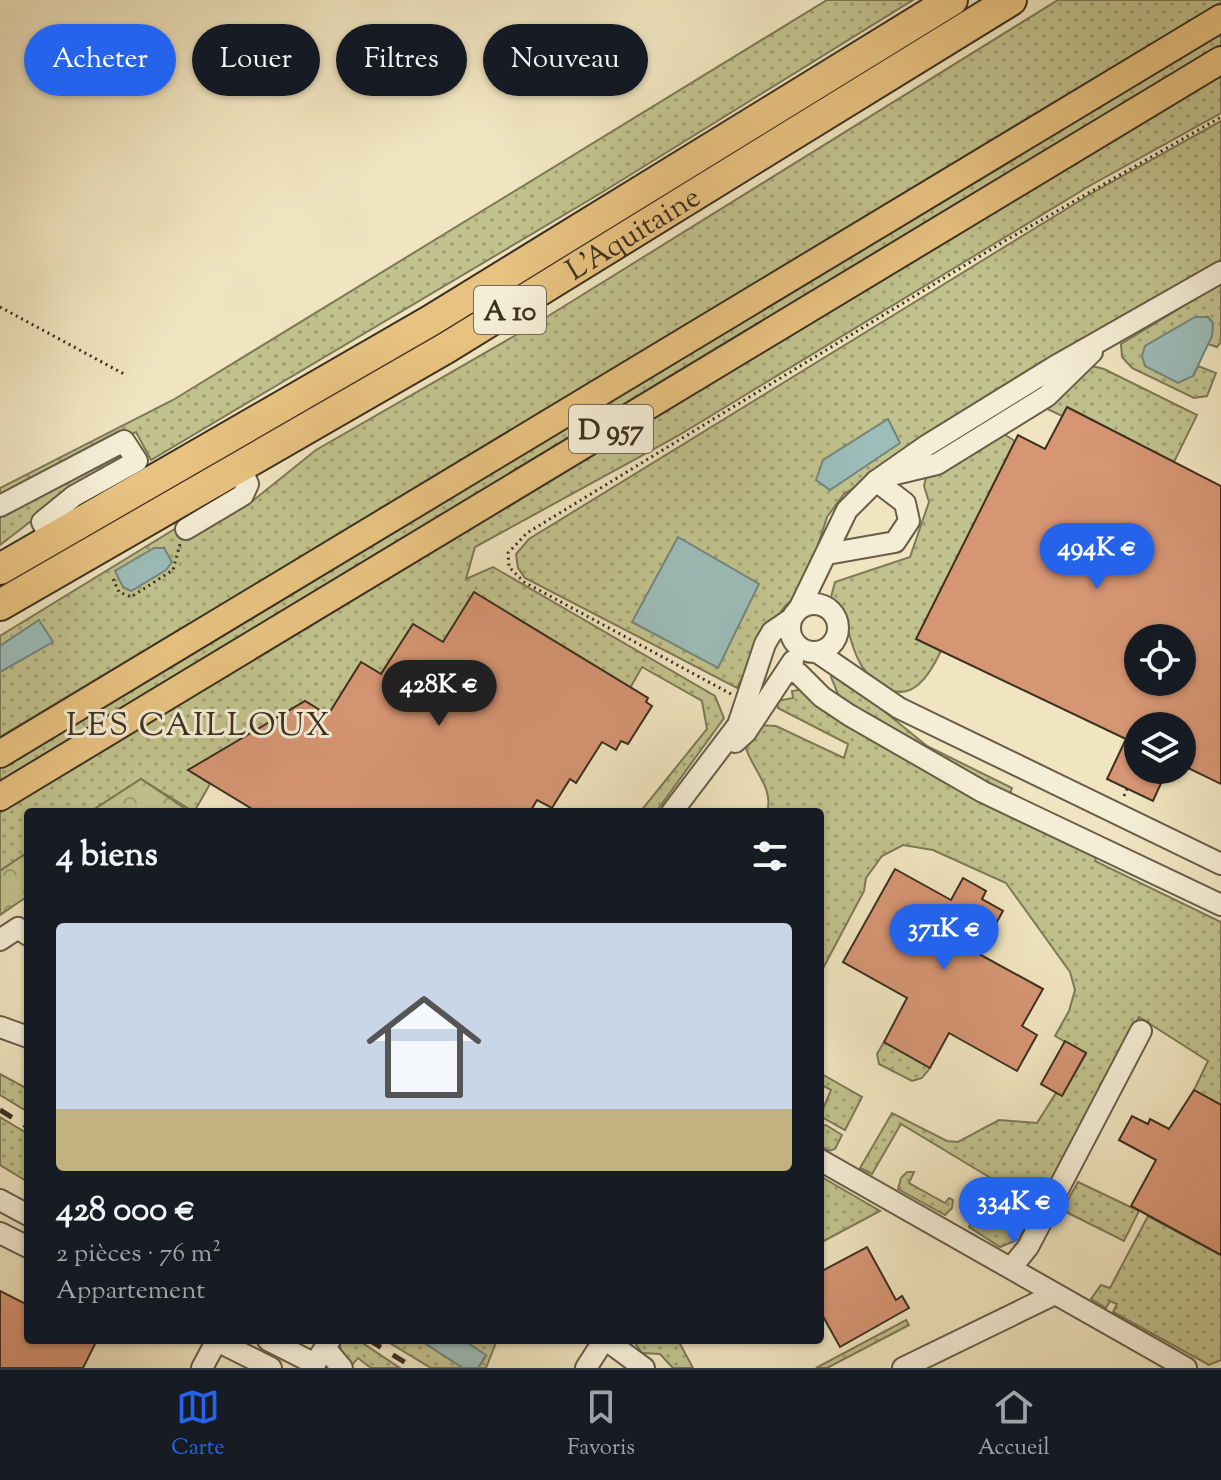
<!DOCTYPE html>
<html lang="fr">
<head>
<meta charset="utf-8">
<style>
	:root { --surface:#171b24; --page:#242831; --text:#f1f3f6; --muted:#9ea1a6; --line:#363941; --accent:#2563eb }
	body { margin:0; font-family:"Sorts Mill Goudy",serif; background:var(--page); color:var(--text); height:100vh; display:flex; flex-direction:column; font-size:30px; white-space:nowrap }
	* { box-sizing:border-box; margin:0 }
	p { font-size:26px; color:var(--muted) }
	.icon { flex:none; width:44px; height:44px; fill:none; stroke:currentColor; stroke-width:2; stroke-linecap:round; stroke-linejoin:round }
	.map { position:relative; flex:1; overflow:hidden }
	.panel { position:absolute; left:24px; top:808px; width:800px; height:536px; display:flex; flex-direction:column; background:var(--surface); border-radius:8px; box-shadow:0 2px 6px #0004 }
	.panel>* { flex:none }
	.guide { position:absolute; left:24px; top:24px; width:800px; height:72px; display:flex; gap:16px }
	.tools { position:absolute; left:1124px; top:624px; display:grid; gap:16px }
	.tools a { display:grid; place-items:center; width:72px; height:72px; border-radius:50%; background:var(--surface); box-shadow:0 2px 6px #0004; font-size:40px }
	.price { position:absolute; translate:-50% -68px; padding:0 18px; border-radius:28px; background:var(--accent); color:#fff; font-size:26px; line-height:52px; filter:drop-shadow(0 2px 4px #0008) }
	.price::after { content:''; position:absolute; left:50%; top:48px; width:24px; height:18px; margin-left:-12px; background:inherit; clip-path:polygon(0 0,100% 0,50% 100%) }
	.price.active { background:#222; color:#fff }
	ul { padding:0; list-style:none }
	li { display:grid; align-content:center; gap:16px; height:424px; padding:0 32px }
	li span { display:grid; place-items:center; height:248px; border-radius:8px; color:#555 }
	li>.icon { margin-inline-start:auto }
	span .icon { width:144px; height:144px; fill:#fffc; stroke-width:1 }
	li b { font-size:34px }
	h2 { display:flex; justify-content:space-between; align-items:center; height:96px; padding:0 32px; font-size:34px }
	.tag { padding:0 28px; border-radius:36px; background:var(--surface); box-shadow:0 2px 6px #0004; font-size:28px; line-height:72px }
	.tag.active { background:var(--accent); color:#fff }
	.dock { display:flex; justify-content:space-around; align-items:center; height:112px; border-top:2px solid var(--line); background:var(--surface); font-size:22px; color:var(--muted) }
	.dock a { display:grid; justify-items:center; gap:4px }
	.dock .active { color:var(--accent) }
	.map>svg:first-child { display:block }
</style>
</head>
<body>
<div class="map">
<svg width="1221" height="1368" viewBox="0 0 1221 1368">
	<defs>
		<pattern id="grass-dots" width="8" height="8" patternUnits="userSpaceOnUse" patternTransform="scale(2)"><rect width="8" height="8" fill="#c1c28d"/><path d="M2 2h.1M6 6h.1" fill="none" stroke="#9e9e73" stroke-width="1.8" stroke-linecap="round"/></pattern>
		<pattern id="forest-crowns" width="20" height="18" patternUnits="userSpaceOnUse" patternTransform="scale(2)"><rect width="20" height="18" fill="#c1c28d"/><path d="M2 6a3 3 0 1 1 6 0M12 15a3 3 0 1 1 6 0" fill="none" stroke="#9e9e73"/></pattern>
	</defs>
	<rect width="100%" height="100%" fill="#f0e5c0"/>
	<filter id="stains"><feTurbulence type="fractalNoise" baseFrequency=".0025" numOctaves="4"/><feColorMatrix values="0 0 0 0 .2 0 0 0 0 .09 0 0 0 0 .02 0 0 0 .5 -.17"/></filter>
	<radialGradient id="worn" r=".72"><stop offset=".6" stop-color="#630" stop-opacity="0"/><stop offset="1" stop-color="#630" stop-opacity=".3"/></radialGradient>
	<g fill="url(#grass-dots)" stroke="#7e7956" stroke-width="2">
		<path d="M 827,0 L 913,0 L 601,193 L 151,460 L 136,432 L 112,443 L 119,454 L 118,465 L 52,505 L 0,545 L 0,488 L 173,400 Z"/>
		<path d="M 1058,0 L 1221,0 L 1221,5 L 258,586 L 185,626 L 0,737 L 0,636 L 178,527 L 188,537 L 250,503 L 316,450 L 537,323 Z"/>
		<path d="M 1221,29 L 1221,50 L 0,785 L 0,766 Z"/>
		<path d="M 1221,74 L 1221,113 L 1091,185 L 676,437 L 475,547 L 466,579 L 493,567 L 715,696 L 724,718 L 656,812 L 640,812 L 707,729 L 702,701 L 642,667 L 630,688 L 474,592 L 443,642 L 413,624 L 381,674 L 361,662 L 328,715 L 189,770 L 210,784 L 194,812 L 141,779 L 90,812 L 28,812 L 28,852 L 0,871 L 0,813 L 313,618 Z"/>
		<path d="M 1221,121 L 1221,264 L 844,494 L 827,517 L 804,589 L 785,606 L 762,639 L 737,688 L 525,578 L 518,568 L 516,554 L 529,539 L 1094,192 Z"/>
		<path d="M 1221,283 L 1221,342 L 1217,347 L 1208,344 L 1213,323 L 1208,317 L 1193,376 L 1198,366 L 1216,373 L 1207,396 L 1194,398 L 1132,368 L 1122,357 L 1121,344 Z"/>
		<path d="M 1088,365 L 1104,369 L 1197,415 L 1174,462 L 1067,408 L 1062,416 L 1041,406 Z"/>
		<path d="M 999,431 L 1015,441 L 917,639 L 941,651 C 930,674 912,705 883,686 C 872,679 863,671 858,659 C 846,634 851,621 831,597 L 835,582 L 910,557 L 929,502 L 924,486 L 926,477 Z"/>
		<path d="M 836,672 L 927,746 L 1012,788 L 1008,799 L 840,699 L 831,677 Z"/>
		<path d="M 789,680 C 809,683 826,708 843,719 C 922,771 1011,815 1097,856 L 1095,861 L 1221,922 L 1221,1105 L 1194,1090 L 1208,1061 L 1139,1017 L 1019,1239 L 1000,1247 L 969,1227 L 994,1180 L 901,1124 L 872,1174 L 860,1168 L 892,1113 L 947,1141 L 958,1142 L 999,1120 L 1037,1123 L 1056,1093 L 1062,1095 L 1086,1054 L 1055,1036 L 1069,1011 L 1075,990 L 1070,972 L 1006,883 L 933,850 L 903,845 L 882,856 L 866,878 L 864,891 L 820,974 L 820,812 L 767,812 C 775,786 748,766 744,741 L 756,725 L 776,726 L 844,758 L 848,744 L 778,708 L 777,701 L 793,698 L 792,691 L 799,690 L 797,684 L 784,685 Z"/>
		<path d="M 884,1042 L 930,1068 L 922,1078 L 912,1081 L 879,1064 L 877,1054 Z"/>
		<path d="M 820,1073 L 862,1097 L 845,1130 L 820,1116 L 831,1090 L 820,1084 Z"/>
		<path d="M 0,1074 L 28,1089 L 28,1112 L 0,1095 Z"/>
		<path d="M 0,1117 L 28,1134 L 28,1182 L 0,1165 Z"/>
		<path d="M 826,1125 L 842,1135 L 835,1149 L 829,1151 L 820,1145 L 820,1126 Z"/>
		<path d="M 907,1172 L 914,1172 L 909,1183 L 945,1203 L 949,1198 L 953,1200 L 952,1208 L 945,1215 L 898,1189 L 901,1178 Z"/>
		<path d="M 820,1176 L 880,1211 L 820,1243 Z"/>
		<path d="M 1078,1182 L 1139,1211 L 1124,1241 L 1062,1210 Z"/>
		<path d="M 1148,1216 L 1221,1255 L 1221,1360 L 1209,1365 L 1113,1312 L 1117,1304 L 1110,1301 L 1106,1308 L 1091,1299 L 1101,1285 L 1110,1288 Z"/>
		<path d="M 906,1320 L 909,1325 L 827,1368 L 816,1368 Z"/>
		<path d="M 340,1340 L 358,1340 L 400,1368 L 371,1368 L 358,1358 L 350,1367 L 340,1354 Z"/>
		<path d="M 385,1340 L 420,1340 L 463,1368 L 431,1368 Z"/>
		<path d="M 463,1340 L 497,1340 L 486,1368 L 478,1368 L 486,1356 Z"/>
		<path d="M 633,1340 L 678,1340 L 693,1368 L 673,1368 L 660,1354 L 642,1353 Z"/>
	</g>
	<g fill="url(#forest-crowns)" stroke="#7e7956" stroke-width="2">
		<path d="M 141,779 L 190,812 L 90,812 Z"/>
		<path d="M 28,852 L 28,896 L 0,915 L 0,871 Z"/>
	</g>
	<g fill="#9cbdb9" stroke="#76857c" stroke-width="2">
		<path d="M 1195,317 L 1208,317 L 1213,323 L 1212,336 L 1193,376 L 1178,383 L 1145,366 L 1142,356 L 1145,346 Z"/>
		<path d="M 888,419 L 900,443 L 830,490 L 816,480 L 823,460 Z"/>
		<path d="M 678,537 L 759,584 L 718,668 L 632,622 Z"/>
		<path d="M 154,548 L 164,548 L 172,562 L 166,570 L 131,591 L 123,587 L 115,571 Z"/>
		<path d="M 39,620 L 53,642 L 0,672 L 0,646 Z"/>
		<path d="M 420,1340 L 463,1340 L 486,1355 L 478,1368 L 463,1368 Z"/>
	</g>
	<g fill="#d69573" stroke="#3c3020" stroke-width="2" fill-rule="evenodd">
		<path d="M 1067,407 L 1221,486 L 1221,784 L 1182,765 L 1182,726 L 1138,726 L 1138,770 L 1167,770 L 1153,801 L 1107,779 L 1126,739 L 916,639 L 1018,435 L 1045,449 ZM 1138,638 L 1182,638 L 1182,682 L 1138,682 Z"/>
		<path d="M 474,592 L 648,698 L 646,702 L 652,706 L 628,744 L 621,741 L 616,750 L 602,742 L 576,783 L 570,779 L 552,808 L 537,800 L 530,812 L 257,812 L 188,770 L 305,701 L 328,715 L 361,662 L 381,674 L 413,624 L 443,642 Z"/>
		<path d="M 895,869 L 951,900 L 963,878 L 986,891 L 982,899 L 1003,911 L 979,954 L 1043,989 L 1022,1026 L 1037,1035 L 1017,1071 L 949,1033 L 930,1068 L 884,1042 L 907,998 L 843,962 Z"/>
		<path d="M 1065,1041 L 1086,1053 L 1062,1096 L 1041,1084 Z"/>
		<path d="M 1194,1090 L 1221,1105 L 1221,1255 L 1131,1206 L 1156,1160 L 1119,1140 L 1132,1116 L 1148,1124 L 1150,1119 L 1169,1129 Z"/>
		<path d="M 867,1247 L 896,1300 L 902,1296 L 909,1308 L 840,1347 L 820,1311 L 820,1272 Z"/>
		<path d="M 0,1291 L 28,1305 L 28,1340 L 97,1340 L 83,1368 L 0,1368 Z"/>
	</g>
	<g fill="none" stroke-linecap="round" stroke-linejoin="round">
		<g stroke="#695d48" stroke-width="24">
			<g id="minor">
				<path d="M 891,475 L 937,464 L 1047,396 L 1092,352"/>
				<path d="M 0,506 L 124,441 L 137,461 L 74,496 L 42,522 L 52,540"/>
				<path d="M 186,529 L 243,495 L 248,484 L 241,468"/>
				<path d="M 827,554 L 895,542 L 909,521 L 905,503 L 876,481"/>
				<circle cx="814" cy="628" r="24"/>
				<path d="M 799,609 L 847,510 L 876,481 L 926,446 L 1054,367 L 1221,272"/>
				<path d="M 817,652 L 899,708 L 1221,864"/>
				<path d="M 787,671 L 798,673 L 822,697 L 849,715 L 983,792 L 1221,905"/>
				<path d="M 735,742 L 746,732 L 793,661"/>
				<path d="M 672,812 L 738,725 L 765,644 L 772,632 L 791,619"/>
				<path d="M 0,940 L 18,928 L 28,935"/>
				<path d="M 0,1027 L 28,1037"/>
				<path d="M 820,1160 L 1186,1368"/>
				<path d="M 0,1200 L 28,1215"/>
				<path d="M 0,1233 L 28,1247"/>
				<path d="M 1011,1268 L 1028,1247 L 1141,1031"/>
				<path d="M 215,1340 L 271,1368"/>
				<path d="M 268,1340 L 315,1364"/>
				<path d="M 606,1340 L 644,1368"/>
				<path d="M 325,1348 L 342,1368"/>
				<path d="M 202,1368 L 217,1340"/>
				<path d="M 312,1368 L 330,1340"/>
				<path d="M 586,1368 L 604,1340"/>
				<path d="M 903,1368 L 1055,1294"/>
			</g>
		</g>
		<g stroke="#3c3020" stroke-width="30">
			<g id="major">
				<path d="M 0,754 L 1221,18"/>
				<path d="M 0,797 L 1221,60"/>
			</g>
		</g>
		<g stroke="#3c3020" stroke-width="34">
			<g id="highway">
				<path d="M 0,569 L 430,321 L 952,0"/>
				<path id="s1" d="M 0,605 L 446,348 L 1011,0"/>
			</g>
		</g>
		<g stroke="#3c3020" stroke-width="3" stroke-dasharray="2 4" stroke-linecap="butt">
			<path d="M 0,307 L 124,374"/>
			<path d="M 113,579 L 119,592 L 131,597 L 173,570 L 180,544"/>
			<path d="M 731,694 L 524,582 L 509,567 L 508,553 L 527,533 L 1003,242 L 1221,117"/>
			<path d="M 1124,796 L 1127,789"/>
		</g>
		<use href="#minor" stroke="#f5eed6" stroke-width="20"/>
		<use href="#major" stroke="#e8c280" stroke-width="26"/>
		<use href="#highway" stroke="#e8c280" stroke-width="30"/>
		<g stroke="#3c3020" stroke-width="5" stroke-dasharray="14 14" stroke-linecap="butt">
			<path d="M 0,1110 L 28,1127"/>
			<path d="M 369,1340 L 414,1368"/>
		</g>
	</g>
	<g text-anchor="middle" stroke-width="6" stroke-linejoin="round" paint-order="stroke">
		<g fill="#f5eed6" stroke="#746957" stroke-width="2">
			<rect x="474" y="286" width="72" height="48" rx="6"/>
			<rect x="569" y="405" width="84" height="48" rx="6"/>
		</g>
		<g font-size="28" font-weight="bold" fill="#3c3020">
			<text x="510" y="320">A 10</text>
			<text x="611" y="439">D 957</text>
		</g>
		<g font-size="30" fill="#3c3020" stroke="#f5eed6">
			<text dy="10" stroke="none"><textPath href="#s1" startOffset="734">L'Aquitaine</textPath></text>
		</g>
		<g font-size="32" letter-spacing="2" fill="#3c3020" stroke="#f5eed6">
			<text x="199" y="735">LES CAILLOUX</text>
		</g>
	</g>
	<rect width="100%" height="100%" filter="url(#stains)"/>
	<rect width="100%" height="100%" fill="url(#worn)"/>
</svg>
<div class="tools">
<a><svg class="icon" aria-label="locate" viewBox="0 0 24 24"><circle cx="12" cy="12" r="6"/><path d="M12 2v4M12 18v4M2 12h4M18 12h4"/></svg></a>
<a><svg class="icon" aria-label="layers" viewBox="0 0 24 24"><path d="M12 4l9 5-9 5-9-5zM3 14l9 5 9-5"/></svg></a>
</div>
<b class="price" style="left:1097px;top:591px">494K €</b>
<b class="price active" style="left:439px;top:728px">428K €</b>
<b class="price" style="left:944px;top:972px">371K €</b>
<b class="price" style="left:1014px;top:1245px">334K €</b>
<div class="guide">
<a class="tag active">Acheter</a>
<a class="tag">Louer</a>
<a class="tag">Filtres</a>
<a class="tag">Nouveau</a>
</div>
<section class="panel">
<h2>4 biens<svg class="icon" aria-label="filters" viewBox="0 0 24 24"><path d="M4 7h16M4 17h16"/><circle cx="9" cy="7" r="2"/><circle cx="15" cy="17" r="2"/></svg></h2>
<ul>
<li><span style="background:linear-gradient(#c9d6e8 75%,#c2b280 0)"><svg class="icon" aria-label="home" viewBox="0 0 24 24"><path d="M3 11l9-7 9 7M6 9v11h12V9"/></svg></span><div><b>428 000 €</b><p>2 pièces · 76 m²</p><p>Appartement</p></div></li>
</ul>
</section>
</div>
<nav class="dock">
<a class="active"><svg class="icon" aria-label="map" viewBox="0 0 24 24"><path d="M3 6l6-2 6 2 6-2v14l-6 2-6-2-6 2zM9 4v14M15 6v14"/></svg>Carte</a>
<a><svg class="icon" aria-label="saved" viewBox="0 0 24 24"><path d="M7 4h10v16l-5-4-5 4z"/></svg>Favoris</a>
<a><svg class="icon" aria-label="home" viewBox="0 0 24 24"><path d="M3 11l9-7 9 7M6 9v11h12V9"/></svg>Accueil</a>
</nav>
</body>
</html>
